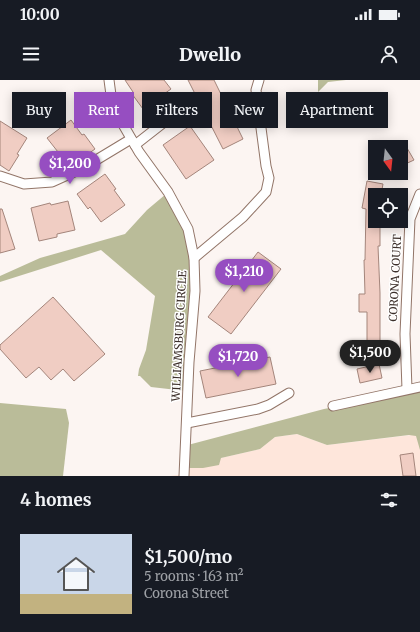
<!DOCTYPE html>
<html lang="en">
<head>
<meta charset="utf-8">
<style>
	:root { --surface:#171b24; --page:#20242c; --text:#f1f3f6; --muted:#9ea1a6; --line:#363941; --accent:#964ec1 }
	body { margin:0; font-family:Merriweather,serif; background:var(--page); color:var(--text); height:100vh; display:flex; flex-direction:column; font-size:15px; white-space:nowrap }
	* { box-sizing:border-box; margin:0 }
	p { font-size:13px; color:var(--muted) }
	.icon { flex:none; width:22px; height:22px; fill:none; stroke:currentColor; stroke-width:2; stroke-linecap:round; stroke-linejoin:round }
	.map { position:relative; height:396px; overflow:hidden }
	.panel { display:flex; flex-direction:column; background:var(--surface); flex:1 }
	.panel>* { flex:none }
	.hud { position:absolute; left:12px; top:12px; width:396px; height:36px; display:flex; gap:8px }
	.needle { width:26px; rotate:165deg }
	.tools { position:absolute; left:368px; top:60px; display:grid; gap:8px }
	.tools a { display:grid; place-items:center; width:40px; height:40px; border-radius:0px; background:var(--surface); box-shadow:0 2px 10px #0003; font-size:20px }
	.price { position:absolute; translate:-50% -34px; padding:0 9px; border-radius:14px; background:var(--accent); color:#fff; font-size:13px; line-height:26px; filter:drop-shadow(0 1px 2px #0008) }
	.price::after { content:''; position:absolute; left:50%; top:24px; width:12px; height:9px; margin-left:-6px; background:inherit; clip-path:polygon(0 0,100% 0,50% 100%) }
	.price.selected { background:#222; color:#fff }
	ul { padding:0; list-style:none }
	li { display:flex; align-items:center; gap:12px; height:100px; padding:0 20px }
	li+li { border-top:1px solid var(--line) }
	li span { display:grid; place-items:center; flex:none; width:112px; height:80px; border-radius:0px; color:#555 }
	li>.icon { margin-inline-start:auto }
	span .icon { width:48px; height:48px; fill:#fffc; stroke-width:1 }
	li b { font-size:17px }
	h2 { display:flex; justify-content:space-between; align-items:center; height:48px; padding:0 20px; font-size:17px }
	.pill { padding:0 14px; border-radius:0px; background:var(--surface); box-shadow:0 2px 10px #0003; font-size:14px; line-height:36px }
	.pill.selected { background:var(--accent); color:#fff }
	.status { display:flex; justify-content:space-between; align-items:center; height:28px; padding:0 20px; background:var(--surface); direction:ltr }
	.status svg { height:11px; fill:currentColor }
	header { display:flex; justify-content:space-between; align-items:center; height:52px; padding:0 20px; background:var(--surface); font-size:18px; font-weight:800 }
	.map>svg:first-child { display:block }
</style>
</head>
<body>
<div class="status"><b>10:00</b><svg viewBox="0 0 49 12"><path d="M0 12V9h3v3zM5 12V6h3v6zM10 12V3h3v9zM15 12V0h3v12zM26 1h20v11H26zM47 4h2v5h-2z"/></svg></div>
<header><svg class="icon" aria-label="menu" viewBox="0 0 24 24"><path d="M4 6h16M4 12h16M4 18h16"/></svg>Dwello<svg class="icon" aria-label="person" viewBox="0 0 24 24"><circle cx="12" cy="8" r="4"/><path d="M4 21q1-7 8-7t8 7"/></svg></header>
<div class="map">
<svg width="420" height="396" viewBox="0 0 420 396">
	<rect width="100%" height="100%" fill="#fcf5f2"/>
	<path fill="#fee6db" d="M 297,354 L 327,365 L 420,354 L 420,396 L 170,396 L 184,394 L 184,388 L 221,378 L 260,369 L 275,357 Z"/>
	<g fill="#babc99">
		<path d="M 318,0 L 346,0 L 328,2 L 318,12 Z"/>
		<path d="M 166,114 L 184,138 L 194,185 L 186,311 L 151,307 L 140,296 L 138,296 L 139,289 L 146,270 L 155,216 L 101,170 L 0,202 L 0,196 L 40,178 L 125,154 L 147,130 Z"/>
		<path d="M 420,310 L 420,370 L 416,356 L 409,355 L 327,365 L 297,354 L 275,357 L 260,369 L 221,378 L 219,385 L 203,388 L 184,388 L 184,366 L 324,329 Z"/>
		<path d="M 0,323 L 66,329 L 69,343 L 63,396 L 0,396 Z"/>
	</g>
	<g fill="#f0cdc3" stroke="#a4857b">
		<path d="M 125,0 L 164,0 L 171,9 L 143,29 L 132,14 L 133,12 Z"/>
		<path d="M 188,0 L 214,0 L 243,59 L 223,69 Z"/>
		<path d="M 71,40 L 82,55 L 84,54 L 95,69 L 67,89 L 56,74 L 58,72 L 47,58 Z"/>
		<path d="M 0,41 L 27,58 L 17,74 L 19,75 L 9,91 L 0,85 Z"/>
		<path d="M 190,46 L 214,80 L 186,99 L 163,65 Z"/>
		<path d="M 407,68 L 414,80 L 401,86 L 401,72 Z"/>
		<path d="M 105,94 L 116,109 L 114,110 L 125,125 L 101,142 L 90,127 L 88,129 L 77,114 Z"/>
		<path d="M 367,101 L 383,104 L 381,115 L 375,115 L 375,141 L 380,141 L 380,166 L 378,166 L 380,213 L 380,268 L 367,268 L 367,232 L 359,232 L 359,214 L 365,214 L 364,180 L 365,180 L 366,129 L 362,128 Z"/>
		<path d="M 68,121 L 75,150 L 57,154 L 57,157 L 39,161 L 31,128 L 50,123 L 51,125 Z"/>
		<path d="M 0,129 L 2,129 L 15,169 L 0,173 Z"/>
		<path d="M 258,172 L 281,189 L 231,254 L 208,237 Z"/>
		<path d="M 53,217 L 105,274 L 74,301 L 63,289 L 51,300 L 39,287 L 26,298 L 0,269 L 0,265 Z"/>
		<path d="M 270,277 L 276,304 L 206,318 L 200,291 Z"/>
		<path d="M 379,284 L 382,298 L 360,303 L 357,289 Z"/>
		<path d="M 413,373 L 416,396 L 403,396 L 400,375 Z"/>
	</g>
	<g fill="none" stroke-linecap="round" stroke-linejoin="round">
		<g stroke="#927568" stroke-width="11">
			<g id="street">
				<path d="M 109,0 L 111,15 L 121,41 L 139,72 L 168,112 L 188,149 L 194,178 L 195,211 L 189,282 L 184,396"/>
				<path d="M 135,65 L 181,29"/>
				<path d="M 0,96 L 24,104 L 52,102 L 83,88 L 131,59"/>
				<path d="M 194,178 L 243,137 L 266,112 L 269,98 L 266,86 L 256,10 L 259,0"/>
				<path d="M 407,309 L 405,254 L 410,139 L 420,114"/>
				<path d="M 333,326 L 420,307"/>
				<path d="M 187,343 L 258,329 L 269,325 L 289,313"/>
			</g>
		</g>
		<use href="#street" stroke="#fff" stroke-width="9"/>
	</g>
	<g text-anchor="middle" stroke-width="3" stroke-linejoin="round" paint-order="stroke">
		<g font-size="11" fill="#3c2f2a" stroke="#fff">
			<text transform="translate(395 198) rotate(-87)" y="4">CORONA COURT</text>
			<text transform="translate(179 256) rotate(-87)" y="4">WILLIAMSBURG CIRCLE</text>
		</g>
	</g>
</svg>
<div class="tools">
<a><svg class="needle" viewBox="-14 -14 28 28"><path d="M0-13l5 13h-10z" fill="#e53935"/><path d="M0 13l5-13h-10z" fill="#9ea1a6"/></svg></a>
<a><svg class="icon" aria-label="locate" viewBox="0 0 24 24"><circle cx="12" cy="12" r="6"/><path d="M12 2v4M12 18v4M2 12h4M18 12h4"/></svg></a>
</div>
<b class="price" style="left:70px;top:105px">$1,200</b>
<b class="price" style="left:244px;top:213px">$1,210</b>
<b class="price selected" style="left:370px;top:294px">$1,500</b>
<b class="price" style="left:238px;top:298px">$1,720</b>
<div class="hud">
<a class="pill">Buy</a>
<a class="pill selected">Rent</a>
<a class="pill">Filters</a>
<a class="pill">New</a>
<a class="pill">Apartment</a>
</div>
</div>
<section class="panel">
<h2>4 homes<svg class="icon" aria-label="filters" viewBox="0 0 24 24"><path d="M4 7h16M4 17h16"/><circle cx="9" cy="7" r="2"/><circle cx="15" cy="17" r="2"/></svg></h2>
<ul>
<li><span style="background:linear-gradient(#c9d6e8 75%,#c2b280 0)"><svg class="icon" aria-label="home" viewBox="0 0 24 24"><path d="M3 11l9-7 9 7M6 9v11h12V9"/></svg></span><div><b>$1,500/mo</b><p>5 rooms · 163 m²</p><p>Corona Street</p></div></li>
</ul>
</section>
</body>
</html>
